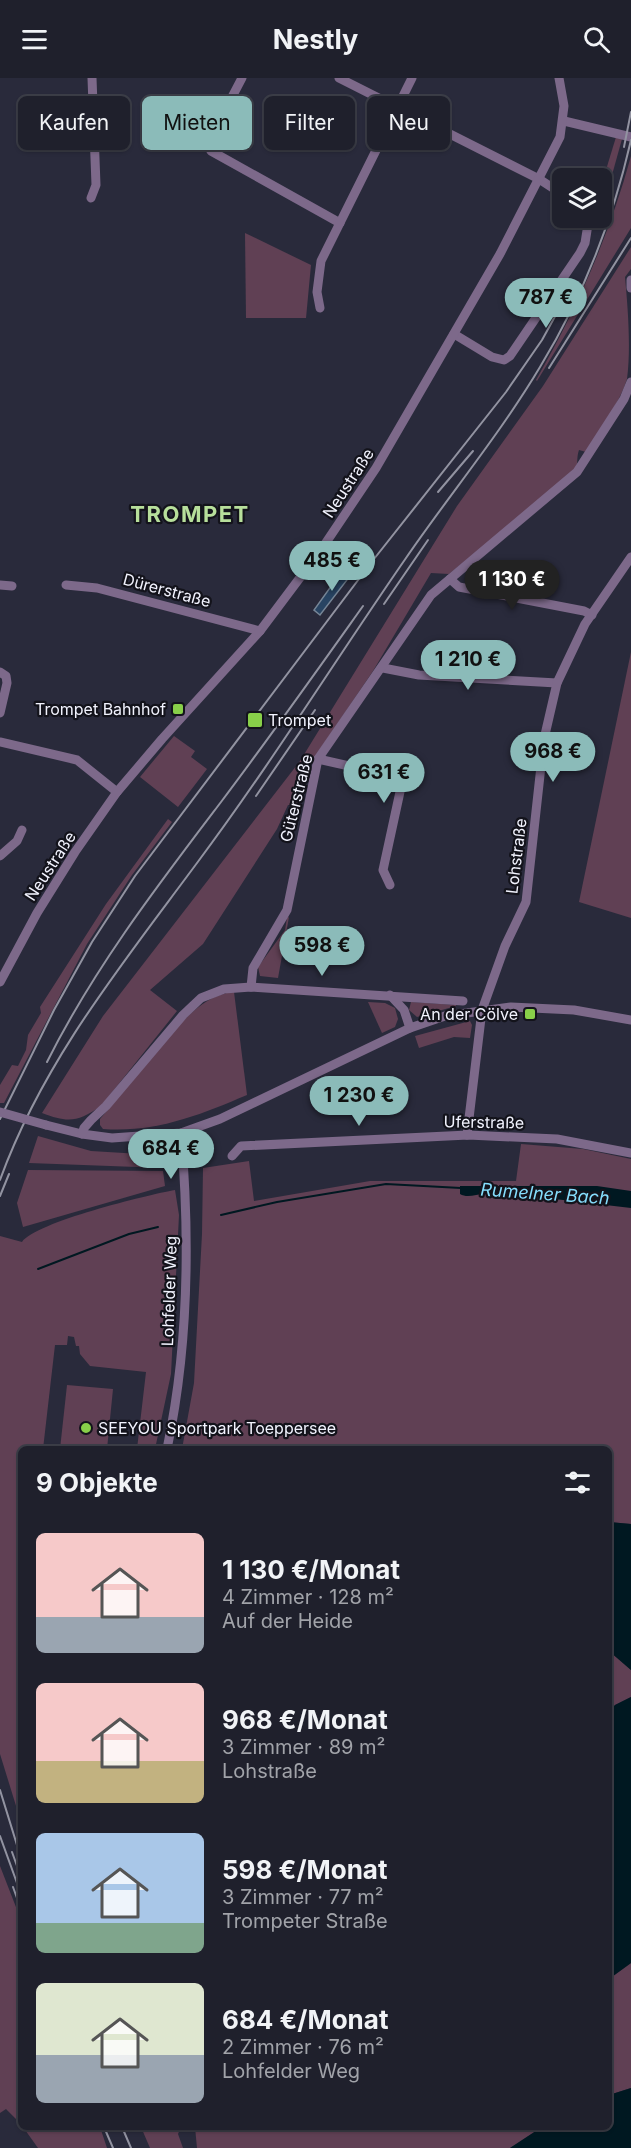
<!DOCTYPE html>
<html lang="de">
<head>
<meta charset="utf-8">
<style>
	:root { --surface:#1f202c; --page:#272834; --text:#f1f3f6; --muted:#a1a3a9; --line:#3c3e48; --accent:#8bbbb9 }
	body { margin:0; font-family:Inter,sans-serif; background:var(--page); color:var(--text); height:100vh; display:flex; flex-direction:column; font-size:22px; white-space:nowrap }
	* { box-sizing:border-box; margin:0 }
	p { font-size:20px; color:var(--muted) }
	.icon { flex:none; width:33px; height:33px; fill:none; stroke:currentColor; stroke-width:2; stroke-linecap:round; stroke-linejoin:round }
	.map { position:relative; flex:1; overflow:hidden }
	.drawer { position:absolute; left:18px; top:1368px; width:594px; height:684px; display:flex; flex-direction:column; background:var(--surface); border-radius:9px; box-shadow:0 2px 4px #0004,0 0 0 2px var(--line) }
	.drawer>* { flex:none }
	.banner { position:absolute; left:18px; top:18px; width:596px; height:54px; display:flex; gap:12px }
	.controls { position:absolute; left:552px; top:90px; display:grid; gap:12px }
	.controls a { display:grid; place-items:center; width:60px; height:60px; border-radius:9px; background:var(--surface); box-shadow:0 2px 4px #0004,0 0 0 2px var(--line); font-size:30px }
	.price { position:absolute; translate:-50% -51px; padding:0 14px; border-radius:21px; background:var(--accent); color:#111; font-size:20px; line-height:39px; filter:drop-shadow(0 2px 3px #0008) }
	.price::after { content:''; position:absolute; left:50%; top:36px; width:18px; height:14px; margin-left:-9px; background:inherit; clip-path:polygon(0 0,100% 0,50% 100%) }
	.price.selected { background:#222; color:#fff }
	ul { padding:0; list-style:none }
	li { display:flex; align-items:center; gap:18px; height:150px; padding:0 18px }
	li span { display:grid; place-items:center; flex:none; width:168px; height:120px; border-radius:9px; color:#555 }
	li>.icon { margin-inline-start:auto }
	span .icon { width:72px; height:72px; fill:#fffc; stroke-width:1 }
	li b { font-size:26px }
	h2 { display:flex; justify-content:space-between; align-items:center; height:72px; padding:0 18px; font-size:26px }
	.pill { padding:0 21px; border-radius:9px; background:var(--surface); box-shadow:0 2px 4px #0004,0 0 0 2px var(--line); font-size:21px; line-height:54px }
	.pill.selected { background:var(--accent); color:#111 }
	header { display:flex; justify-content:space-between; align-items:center; height:78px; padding:0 18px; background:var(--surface); font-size:27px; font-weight:700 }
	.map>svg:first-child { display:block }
</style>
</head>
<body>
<header><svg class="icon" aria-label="menu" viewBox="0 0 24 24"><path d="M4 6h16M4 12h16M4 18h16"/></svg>Nestly<svg class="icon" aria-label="search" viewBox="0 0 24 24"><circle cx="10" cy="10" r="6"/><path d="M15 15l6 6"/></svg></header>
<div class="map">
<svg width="631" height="2070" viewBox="0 0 631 2070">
	<rect width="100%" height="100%" fill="#292a3b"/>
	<g fill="#604054">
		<path d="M 616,59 L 622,61 L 602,133 L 602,105 Z"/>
		<path d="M 631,78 L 631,150 L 537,303 L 536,302 C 577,231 609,158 631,78 Z"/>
		<path d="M 245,155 L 311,187 L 306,240 L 246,240 Z"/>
		<path d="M 631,169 L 631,191 L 625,199 C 628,231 631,271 627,301 C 619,327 599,351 586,374 L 579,372 C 576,380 579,386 574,394 L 449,496 L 431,495 L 373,593 L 308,689 L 300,728 L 288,727 L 277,751 L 203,866 L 150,912 L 177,933 L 101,1028 C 78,1044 68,1045 42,1035 L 103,938 L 300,683 L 457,428 L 543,308 Z"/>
		<path d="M 631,574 L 631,840 L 579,824 Z"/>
		<path d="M 174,658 L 195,673 L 191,679 L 207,691 L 178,729 L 140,699 Z"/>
		<path d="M 168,741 L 172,744 L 132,797 L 87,866 L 4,1025 L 0,1025 L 0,1007 L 12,987 L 18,988 L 26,972 L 28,957 L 41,935 L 40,929 L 106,826 Z"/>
		<path d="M 289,839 L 278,900 L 260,898 L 258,889 L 285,852 L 287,840 Z"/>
		<path d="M 234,914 L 247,1017 C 200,1037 155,1055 103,1051 L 100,1047 L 100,1041 L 182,944 C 197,929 212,916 234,914 Z"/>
		<path d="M 368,924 L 385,925 L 395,930 L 398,941 L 395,949 L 382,955 Z"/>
		<path d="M 411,924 L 456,927 L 456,928 L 417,939 L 409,932 Z"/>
		<path d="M 470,943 L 472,947 L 470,960 L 454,959 L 419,970 L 415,958 Z"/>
		<path d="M 38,1058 L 91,1073 L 157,1077 L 164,1090 L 29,1085 Z"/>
		<path d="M 521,1066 L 583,1071 L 631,1081 L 631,1446 L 609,1444 L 609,1371 L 182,1371 L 194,1305 L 202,1156 L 203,1090 L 249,1083 L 254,1123 L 370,1103 L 516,1103 Z"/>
		<path d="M 28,1092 L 163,1093 L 165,1108 L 23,1149 L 17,1125 Z"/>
		<path d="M 175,1112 L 179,1137 L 171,1296 L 155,1371 L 137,1371 L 146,1294 L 90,1288 L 80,1276 L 79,1268 L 76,1268 L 74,1259 L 68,1258 L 67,1267 L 55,1267 L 43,1371 L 21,1371 L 21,1744 L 0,1676 L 0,1158 L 22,1164 C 36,1144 147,1117 175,1112 Z"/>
		<path d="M 67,1307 L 113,1311 L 107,1371 L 60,1371 Z"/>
		<path d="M 609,1573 L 631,1592 L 631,1619 L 615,1627 L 609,1634 Z"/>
		<path d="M 0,1788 L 21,1842 L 21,2046 L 6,2031 L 0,2035 Z"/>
		<path d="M 631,1885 L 631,2010 L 609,2017 L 609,1901 Z"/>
		<path d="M 23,2049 L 100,2049 L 107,2070 L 38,2070 Z"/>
		<path d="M 141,2049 L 181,2049 L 178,2056 L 183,2070 L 150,2070 Z"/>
		<path d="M 195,2049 L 542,2049 L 510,2070 L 197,2070 Z"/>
	</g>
	<g fill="#001821">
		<path d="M 460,1108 L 597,1108 L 631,1113 L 631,1130 L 529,1118 L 493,1118 C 482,1112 470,1122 460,1116 Z"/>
		<path d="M 609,1444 L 631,1446 L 631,1592 L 609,1573 Z"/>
		<path d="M 631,1619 L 631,1885 L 609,1901 L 609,1634 L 615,1627 Z"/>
		<path d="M 631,2010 L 631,2070 L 510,2070 L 542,2049 L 609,2049 L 609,2017 Z"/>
	</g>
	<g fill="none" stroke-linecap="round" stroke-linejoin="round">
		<g stroke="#001821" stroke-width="2">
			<path d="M 221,1137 L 277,1124 L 386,1106 L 461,1110"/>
			<path d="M 38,1191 L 129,1156 L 158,1149"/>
		</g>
	</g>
	<path fill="#284463" stroke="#778697" stroke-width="1.5" d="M 342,493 L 350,498 L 320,537 L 314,532 Z"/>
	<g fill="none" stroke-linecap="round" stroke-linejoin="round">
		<g stroke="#7d698a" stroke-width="9">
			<path d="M 242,0 L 211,59 L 209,69 L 211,73 L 340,145"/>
			<path d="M 339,0 L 539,101 L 562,116"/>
			<path d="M 564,43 L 631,59"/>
			<path d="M 91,120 L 96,107 L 92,0"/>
			<path d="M 631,202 L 631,210"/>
			<path d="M 320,230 L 317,214 L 321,183 L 412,0"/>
			<path d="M 454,256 L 492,279 L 504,282 L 510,278 L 580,175 L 585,165 L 589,140"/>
			<path d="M 450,501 L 459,509 L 584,533 L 592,537"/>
			<path d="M 0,507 L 12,508"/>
			<path d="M 66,507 L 97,510 L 260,553"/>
			<path d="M 383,590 L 419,597 L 557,605"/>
			<path d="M 0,594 L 6,598 L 7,605 L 0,635"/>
			<path d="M 0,664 L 77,682 L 117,714"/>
			<path d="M 318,681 L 403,700 L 383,792 L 390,807"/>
			<path d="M 0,778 L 17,763 L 22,752"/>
			<path d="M 0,904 L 37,835 L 75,774 L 117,714 L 162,661 L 260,553 L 323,469 L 376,390 L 500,176 L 560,59 L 564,28 L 559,0"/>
			<path d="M 251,909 L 253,890 L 287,832 L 318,681 L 431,517 L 577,394 L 624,321 L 631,304"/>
			<path d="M 390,917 L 404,932 L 410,950"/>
			<path d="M 46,1047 L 82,1056 L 112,1060 L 181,1055 L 220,1041 L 410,950 L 445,938 L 511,929 L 574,932 L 631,942"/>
			<path d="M 82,1056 L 84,1050 L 91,1042 L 106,1028 L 183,937 L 201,920 L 224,911 L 251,909 L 463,923"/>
			<path d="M 467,1057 L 482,932 L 505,868 L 526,824 L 544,661 L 557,605 L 585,546 L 631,479"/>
			<path d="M 232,1078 L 241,1068 L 468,1057 L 557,1061 L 631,1075"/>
			<path d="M 167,1371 C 189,1267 190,1160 181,1055"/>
		</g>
		<g stroke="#9293a1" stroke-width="2">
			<path d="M 624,69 L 631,34"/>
			<path d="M 549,290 L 631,160"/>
			<path d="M 438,414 L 473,373"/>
			<path d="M 384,526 L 428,462"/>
			<path d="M 256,718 L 315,632"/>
			<path d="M 47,984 C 94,890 158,807 221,724 C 270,659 316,594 363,528"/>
			<path d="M 0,1041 L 54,932 L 92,864 L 135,798 L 374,481 L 506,314 L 542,262 L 574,204"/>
			<path d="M 0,1102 C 43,983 123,885 197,785 C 271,686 336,581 406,480 C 450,416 500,356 540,289 C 582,220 613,141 631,62"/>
			<path d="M 0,1118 L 9,1096"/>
			<path d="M 0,1712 L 21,1780"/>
			<path d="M 0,1758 L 21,1816"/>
			<path d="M 12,1774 L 21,1799"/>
			<path d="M 13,1809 L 21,1831"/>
			<path d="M 104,2049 L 113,2070"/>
			<path d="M 122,2049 L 131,2070"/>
		</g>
		<path stroke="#7d698a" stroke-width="9" d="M 0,1034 L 46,1047"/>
	</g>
	<g fill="#88cf49" stroke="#13131b" stroke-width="2">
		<rect x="172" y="625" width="12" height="12" rx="3"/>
		<rect x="247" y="634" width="16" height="16" rx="3"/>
		<rect x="524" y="930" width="12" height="12" rx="3"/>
		<circle cx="86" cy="1350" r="6"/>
	</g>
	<g text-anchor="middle" stroke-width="4.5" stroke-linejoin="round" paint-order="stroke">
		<g font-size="16" fill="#f2f3fe" stroke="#13131b">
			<text transform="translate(348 405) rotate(-57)" y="6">Neustraße</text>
			<text transform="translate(167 512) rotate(15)" y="6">Dürerstraße</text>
			<text transform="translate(296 720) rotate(-76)" y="6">Güterstraße</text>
			<text transform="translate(516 778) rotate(-83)" y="6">Lohstraße</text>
			<text transform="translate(50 788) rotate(-57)" y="6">Neustraße</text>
			<text transform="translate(484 1044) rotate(1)" y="6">Uferstraße</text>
			<text transform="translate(169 1213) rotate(-88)" y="6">Lohfelder Weg</text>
		</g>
		<g font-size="16" fill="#f2f3fe" stroke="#13131b" text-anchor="end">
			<text x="166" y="637">Trompet Bahnhof</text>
			<text x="268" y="648" text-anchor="start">Trompet</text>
			<text x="518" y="942">An der Cölve</text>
			<text x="98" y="1356" text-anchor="start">SEEYOU Sportpark Toeppersee</text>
		</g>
		<g font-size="18" font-style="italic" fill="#85ddfc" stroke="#13131b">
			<text transform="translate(545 1116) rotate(4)" y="6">Rumelner Bach</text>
		</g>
		<g font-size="22" font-weight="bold" letter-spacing="1.5" fill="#b7df9b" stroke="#13131b">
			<text x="190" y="444">TROMPET</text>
		</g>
	</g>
</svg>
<div class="controls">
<a><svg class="icon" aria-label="layers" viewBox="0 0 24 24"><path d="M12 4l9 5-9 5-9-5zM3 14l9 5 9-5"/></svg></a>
</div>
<b class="price" style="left:546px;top:251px">787 €</b>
<b class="price" style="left:332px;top:514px">485 €</b>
<b class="price selected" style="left:512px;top:533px">1 130 €</b>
<b class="price" style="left:468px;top:613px">1 210 €</b>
<b class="price" style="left:553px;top:705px">968 €</b>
<b class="price" style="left:384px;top:726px">631 €</b>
<b class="price" style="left:322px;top:899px">598 €</b>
<b class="price" style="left:359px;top:1049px">1 230 €</b>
<b class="price" style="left:171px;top:1102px">684 €</b>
<div class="banner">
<a class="pill">Kaufen</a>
<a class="pill selected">Mieten</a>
<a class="pill">Filter</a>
<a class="pill">Neu</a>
</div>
<section class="drawer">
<h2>9 Objekte<svg class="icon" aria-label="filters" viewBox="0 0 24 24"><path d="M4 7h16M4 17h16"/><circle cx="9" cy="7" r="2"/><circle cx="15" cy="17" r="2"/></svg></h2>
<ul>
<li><span style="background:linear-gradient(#f6c9c9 70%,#9aa5b1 0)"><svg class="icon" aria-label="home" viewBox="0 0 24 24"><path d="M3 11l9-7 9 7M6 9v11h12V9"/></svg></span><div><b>1 130 €/Monat</b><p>4 Zimmer · 128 m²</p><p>Auf der Heide</p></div></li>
<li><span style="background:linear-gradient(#f6c9c9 65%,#c2b280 0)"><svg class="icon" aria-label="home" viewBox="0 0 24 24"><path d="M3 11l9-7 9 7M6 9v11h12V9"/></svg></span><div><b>968 €/Monat</b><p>3 Zimmer · 89 m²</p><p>Lohstraße</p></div></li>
<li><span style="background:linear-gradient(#a9c7e8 75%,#7fa58c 0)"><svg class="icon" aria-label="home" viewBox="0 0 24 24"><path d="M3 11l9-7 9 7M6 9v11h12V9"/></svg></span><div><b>598 €/Monat</b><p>3 Zimmer · 77 m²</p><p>Trompeter Straße</p></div></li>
<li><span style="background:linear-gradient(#dfe7d0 60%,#9aa5b1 0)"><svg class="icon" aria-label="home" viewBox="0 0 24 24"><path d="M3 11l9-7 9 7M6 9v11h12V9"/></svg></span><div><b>684 €/Monat</b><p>2 Zimmer · 76 m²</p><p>Lohfelder Weg</p></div></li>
</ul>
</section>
</div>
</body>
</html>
